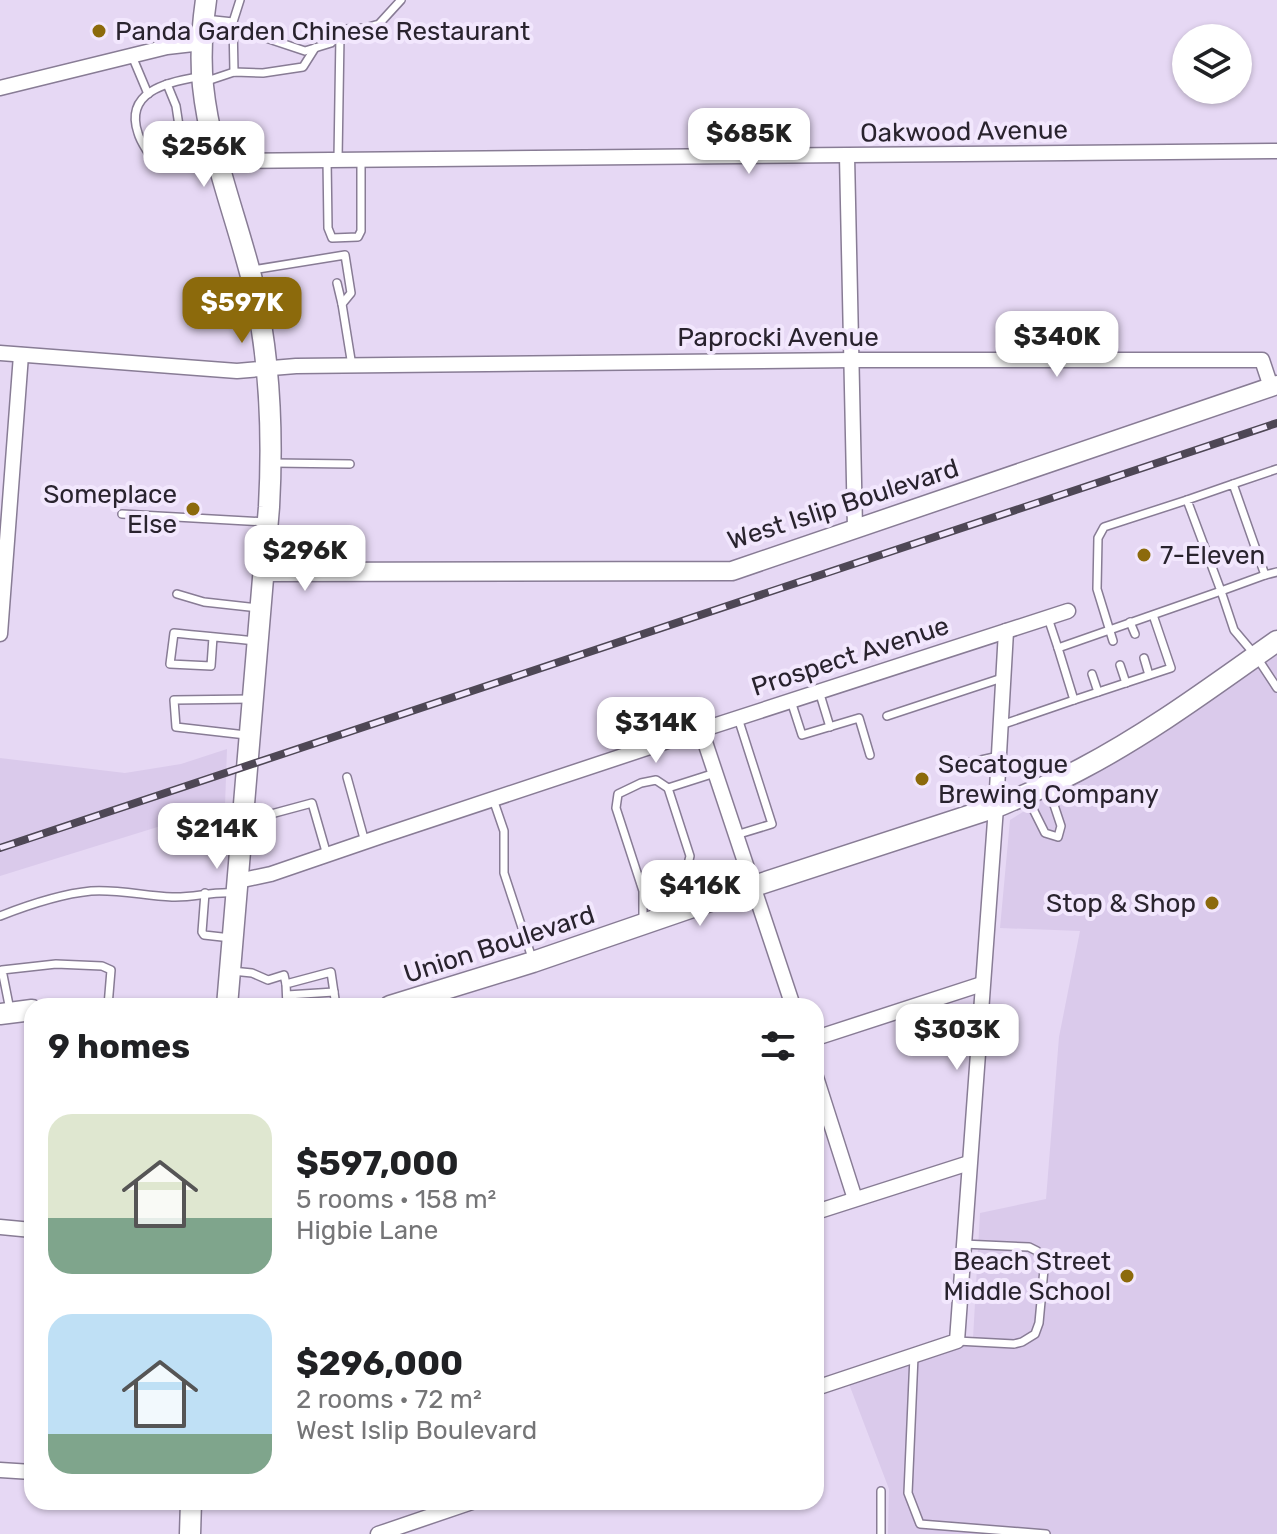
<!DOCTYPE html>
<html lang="en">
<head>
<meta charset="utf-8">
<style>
	:root { --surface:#fff; --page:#f6f6f6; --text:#202124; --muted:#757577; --accent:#8c6a0c }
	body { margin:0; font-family:Rubik,sans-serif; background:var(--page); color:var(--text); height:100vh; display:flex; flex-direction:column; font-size:30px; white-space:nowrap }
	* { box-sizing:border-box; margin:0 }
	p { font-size:26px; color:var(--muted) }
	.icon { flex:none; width:44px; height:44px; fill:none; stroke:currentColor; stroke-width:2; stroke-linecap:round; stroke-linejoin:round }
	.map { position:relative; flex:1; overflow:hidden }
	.panel { position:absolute; left:24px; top:998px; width:800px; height:512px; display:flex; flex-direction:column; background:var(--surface); border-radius:24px; box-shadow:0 2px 6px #0004 }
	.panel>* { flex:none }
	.controls { position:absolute; left:1172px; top:24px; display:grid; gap:16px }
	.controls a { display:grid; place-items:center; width:80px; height:80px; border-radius:50%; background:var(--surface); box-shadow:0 2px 6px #0004; font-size:40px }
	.price { position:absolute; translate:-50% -68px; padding:0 18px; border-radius:16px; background:#fff; color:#222; font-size:26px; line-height:52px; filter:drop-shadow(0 2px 4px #0008) }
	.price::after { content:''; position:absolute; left:50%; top:48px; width:24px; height:18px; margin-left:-12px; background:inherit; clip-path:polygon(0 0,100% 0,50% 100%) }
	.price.selected { background:var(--accent); color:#fff }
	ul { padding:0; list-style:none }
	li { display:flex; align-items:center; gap:24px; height:200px; padding:0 24px }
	li span { display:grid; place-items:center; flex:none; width:224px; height:160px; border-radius:24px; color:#555 }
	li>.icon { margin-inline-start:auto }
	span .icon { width:96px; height:96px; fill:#fffc; stroke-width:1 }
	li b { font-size:34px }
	h2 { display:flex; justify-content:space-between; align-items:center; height:96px; padding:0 24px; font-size:34px }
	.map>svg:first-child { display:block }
</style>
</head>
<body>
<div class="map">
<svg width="1277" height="1534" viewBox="0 0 1277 1534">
	<rect width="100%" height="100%" fill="#e6d8f4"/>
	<g fill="#dacaeb">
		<path d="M 1277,650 L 1277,1534 L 888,1534 L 889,1489 L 849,1384 L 973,1339 L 980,1213 L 1046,1199 L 1059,1037 L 1080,931 L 1000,928 L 1010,820 Z"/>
		<path d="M 227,749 L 225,806 L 0,876 L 0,758 L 125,773 L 181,764 Z"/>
	</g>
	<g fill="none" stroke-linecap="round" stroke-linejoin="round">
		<g stroke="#887c95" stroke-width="10">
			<g id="service">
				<path d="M 205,19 L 233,22"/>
				<path d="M 233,27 L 305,51 L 331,43 L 346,29 L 365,28 L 379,24 L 401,0"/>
				<path d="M 132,56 L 148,94"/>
				<path d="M 234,72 L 233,22 L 240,0"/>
				<path d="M 198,77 C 167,82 124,92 138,133 C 140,141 146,149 150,156 L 212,146"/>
				<path d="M 204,82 L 234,72 L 263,73 L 303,67 L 315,48"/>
				<path d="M 167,84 L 176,106 L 183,152"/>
				<path d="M 327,159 L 328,228 L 332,238 L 358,237 L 361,231 L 361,159"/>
				<path d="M 338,159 L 340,35"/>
				<path d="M 252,270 L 345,255 L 351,293 L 342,304 L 352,366"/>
				<path d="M 337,283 L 342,304"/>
				<path d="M 274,463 L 350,464"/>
				<path d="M 1233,484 L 1277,469"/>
				<path d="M 122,514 L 266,522"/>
				<path d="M 1265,575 L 1277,572"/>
				<path d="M 177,594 L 204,602 L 259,608"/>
				<path d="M 1153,615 L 1171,668 L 1074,700 L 1058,648 L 1221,591 L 1187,500 L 1233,484 L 1265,575 L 1221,591 L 1234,630 L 1256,656 L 1277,688"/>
				<path d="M 1048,618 L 1058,648"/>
				<path d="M 1130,622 L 1135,634"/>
				<path d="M 213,637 L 211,666 L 170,664 L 174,633 C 201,636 229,638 256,641"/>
				<path d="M 1113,641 L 1097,589 L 1098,538 L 1104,527 L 1187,500"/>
				<path d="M 1144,658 L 1149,675"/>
				<path d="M 1120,665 L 1126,683"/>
				<path d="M 1092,674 L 1098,692"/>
				<path d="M 819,691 L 830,727"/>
				<path d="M 791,701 L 802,735 L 859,718 L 870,755"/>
				<path d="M 887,716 L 1002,678"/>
				<path d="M 1001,725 L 1074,700"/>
				<path d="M 246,735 L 176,727 L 174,700 L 252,699"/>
				<path d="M 945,768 L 999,756"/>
				<path d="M 347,777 L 365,842"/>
				<path d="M 1027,797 L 1045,833 L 1058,837 L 1061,826 L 1054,805 L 1054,785"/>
				<path d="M 493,799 L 504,831 L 504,873 L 532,958"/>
				<path d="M 245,821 L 312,803 L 327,855"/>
				<path d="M 736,835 L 772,824 L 738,718"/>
				<path d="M 641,883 C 657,885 673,876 687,868 L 690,856 L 668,788 L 715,773"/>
				<path d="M 205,893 L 202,932 L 204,935 L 231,938"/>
				<path d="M 0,916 C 28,905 60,894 91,891 C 118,889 145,896 172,897 C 194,898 212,891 235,893"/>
				<path d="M 643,920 L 643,891 L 616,808 L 618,794 L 641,783 L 656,780 L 668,788"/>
				<path d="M 232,971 L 252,973 L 268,980 L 284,975 L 286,984"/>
				<path d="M 287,995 L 334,992"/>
				<path d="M 287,1006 L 286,984 L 331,972 L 336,1006"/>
				<path d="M 10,1010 L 2,970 L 56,964 L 102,966 L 111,970 L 108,1006"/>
				<path d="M 957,1341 L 1014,1344 L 1022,1342 L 1035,1334 L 1039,1323 L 1044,1269 L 1037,1251 L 1029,1247 L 963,1244"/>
				<path d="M 914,1356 L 908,1493 L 920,1524 L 1046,1534"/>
				<path d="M 881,1491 L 881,1534"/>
			</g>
		</g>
		<g stroke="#887c95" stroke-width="17">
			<g id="minor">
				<path d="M 0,88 L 167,47 L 202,43"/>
				<path d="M 847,156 L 855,528"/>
				<path d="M 219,161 L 1277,151"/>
				<path d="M 0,353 L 237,371 L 296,366 L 852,360 L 1262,360 L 1271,387"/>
				<path d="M 0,634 L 21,355"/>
				<path d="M 701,730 L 793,1006"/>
				<path d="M 238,881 L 271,874 L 382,836 L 701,730 L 1068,611"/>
				<path d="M 816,1038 L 982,984"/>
				<path d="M 816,1077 L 855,1199"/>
				<path d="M 816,1212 L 969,1163"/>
				<path d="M 0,1227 L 32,1230"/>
				<path d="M 816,1388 L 957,1341 L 996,807 L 1006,631"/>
				<path d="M 0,1470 L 32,1472"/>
				<path d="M 378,1534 L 472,1502"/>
			</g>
		</g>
		<g stroke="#887c95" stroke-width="21">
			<path id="tertiary" d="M 264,572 L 732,571 L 1277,385"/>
		</g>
		<g stroke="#887c95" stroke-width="23">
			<g id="secondary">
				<path d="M 206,0 C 202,28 200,57 203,86 C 210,154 238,221 254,288 C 270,359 273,434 269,507 L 227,1006"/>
				<path d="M 390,1006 L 533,962 L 754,886 L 996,807 C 1025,795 1053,784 1081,769 C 1150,733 1213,686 1277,641"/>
				<path d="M 0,1014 L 32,1010"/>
				<path d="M 190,1534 L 191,1502"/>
			</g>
		</g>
		<use href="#service" stroke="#fff" stroke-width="7"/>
		<use href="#minor" stroke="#fff" stroke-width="14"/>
		<use href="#tertiary" stroke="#fff" stroke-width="18"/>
		<use href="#secondary" stroke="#fff" stroke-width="20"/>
		<g stroke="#4e4755" stroke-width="8">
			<path id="rail" d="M 0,848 L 1277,423"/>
		</g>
		<use href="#rail" stroke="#f2e7fd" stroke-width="5" stroke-dasharray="15" stroke-linecap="butt"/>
	</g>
	<g fill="#8c6a0c" stroke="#f2e7fd" stroke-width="3">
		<circle cx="99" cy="31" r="8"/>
		<circle cx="193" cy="509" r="8"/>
		<circle cx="1144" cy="555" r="8"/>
		<circle cx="922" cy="779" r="8"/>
		<circle cx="1212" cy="903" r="8"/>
		<circle cx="1127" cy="1276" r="8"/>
	</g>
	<g text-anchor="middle" stroke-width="8" stroke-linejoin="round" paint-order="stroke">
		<g font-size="26" fill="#29232e" stroke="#f2e7fd" text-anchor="start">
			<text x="115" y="40">Panda Garden Chinese Restaurant</text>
			<text x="177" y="503" text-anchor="end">Someplace<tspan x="177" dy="30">Else</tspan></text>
			<text x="1160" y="564">7-Eleven</text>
			<text x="938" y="773">Secatogue<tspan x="938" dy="30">Brewing Company</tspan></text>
			<text x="1196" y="912" text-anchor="end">Stop &amp; Shop</text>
			<text x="1111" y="1270" text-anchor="end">Beach Street<tspan x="1111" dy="30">Middle School</tspan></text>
		</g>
		<g font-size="26" fill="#29232e" stroke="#f2e7fd">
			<text transform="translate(964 131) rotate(-1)" y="9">Oakwood Avenue</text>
			<text x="778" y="346">Paprocki Avenue</text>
			<text transform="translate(843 504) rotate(-18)" y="9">West Islip Boulevard</text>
			<text transform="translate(850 656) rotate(-18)" y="9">Prospect Avenue</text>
			<text transform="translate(499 944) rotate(-18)" y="9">Union Boulevard</text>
		</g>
	</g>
</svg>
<div class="controls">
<a><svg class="icon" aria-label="layers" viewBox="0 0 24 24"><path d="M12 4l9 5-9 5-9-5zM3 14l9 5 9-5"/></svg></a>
</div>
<b class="price" style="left:749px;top:176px">$685K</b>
<b class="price" style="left:204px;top:189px">$256K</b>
<b class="price selected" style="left:242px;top:345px">$597K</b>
<b class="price" style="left:1057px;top:379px">$340K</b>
<b class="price" style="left:305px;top:593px">$296K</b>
<b class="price" style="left:656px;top:765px">$314K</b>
<b class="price" style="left:217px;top:871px">$214K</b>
<b class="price" style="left:700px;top:928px">$416K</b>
<b class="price" style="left:957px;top:1072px">$303K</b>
<section class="panel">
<h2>9 homes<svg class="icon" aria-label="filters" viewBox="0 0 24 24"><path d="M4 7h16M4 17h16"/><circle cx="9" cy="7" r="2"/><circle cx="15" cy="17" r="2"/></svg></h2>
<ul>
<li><span style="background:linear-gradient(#dfe7d0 65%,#7fa58c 0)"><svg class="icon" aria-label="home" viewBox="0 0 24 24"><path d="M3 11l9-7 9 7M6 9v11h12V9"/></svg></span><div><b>$597,000</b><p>5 rooms · 158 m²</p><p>Higbie Lane</p></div></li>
<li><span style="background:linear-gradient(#bfe0f5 75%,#7fa58c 0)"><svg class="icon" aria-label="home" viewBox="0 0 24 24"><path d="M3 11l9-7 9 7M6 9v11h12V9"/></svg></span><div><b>$296,000</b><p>2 rooms · 72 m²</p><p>West Islip Boulevard</p></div></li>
</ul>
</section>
</div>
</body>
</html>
